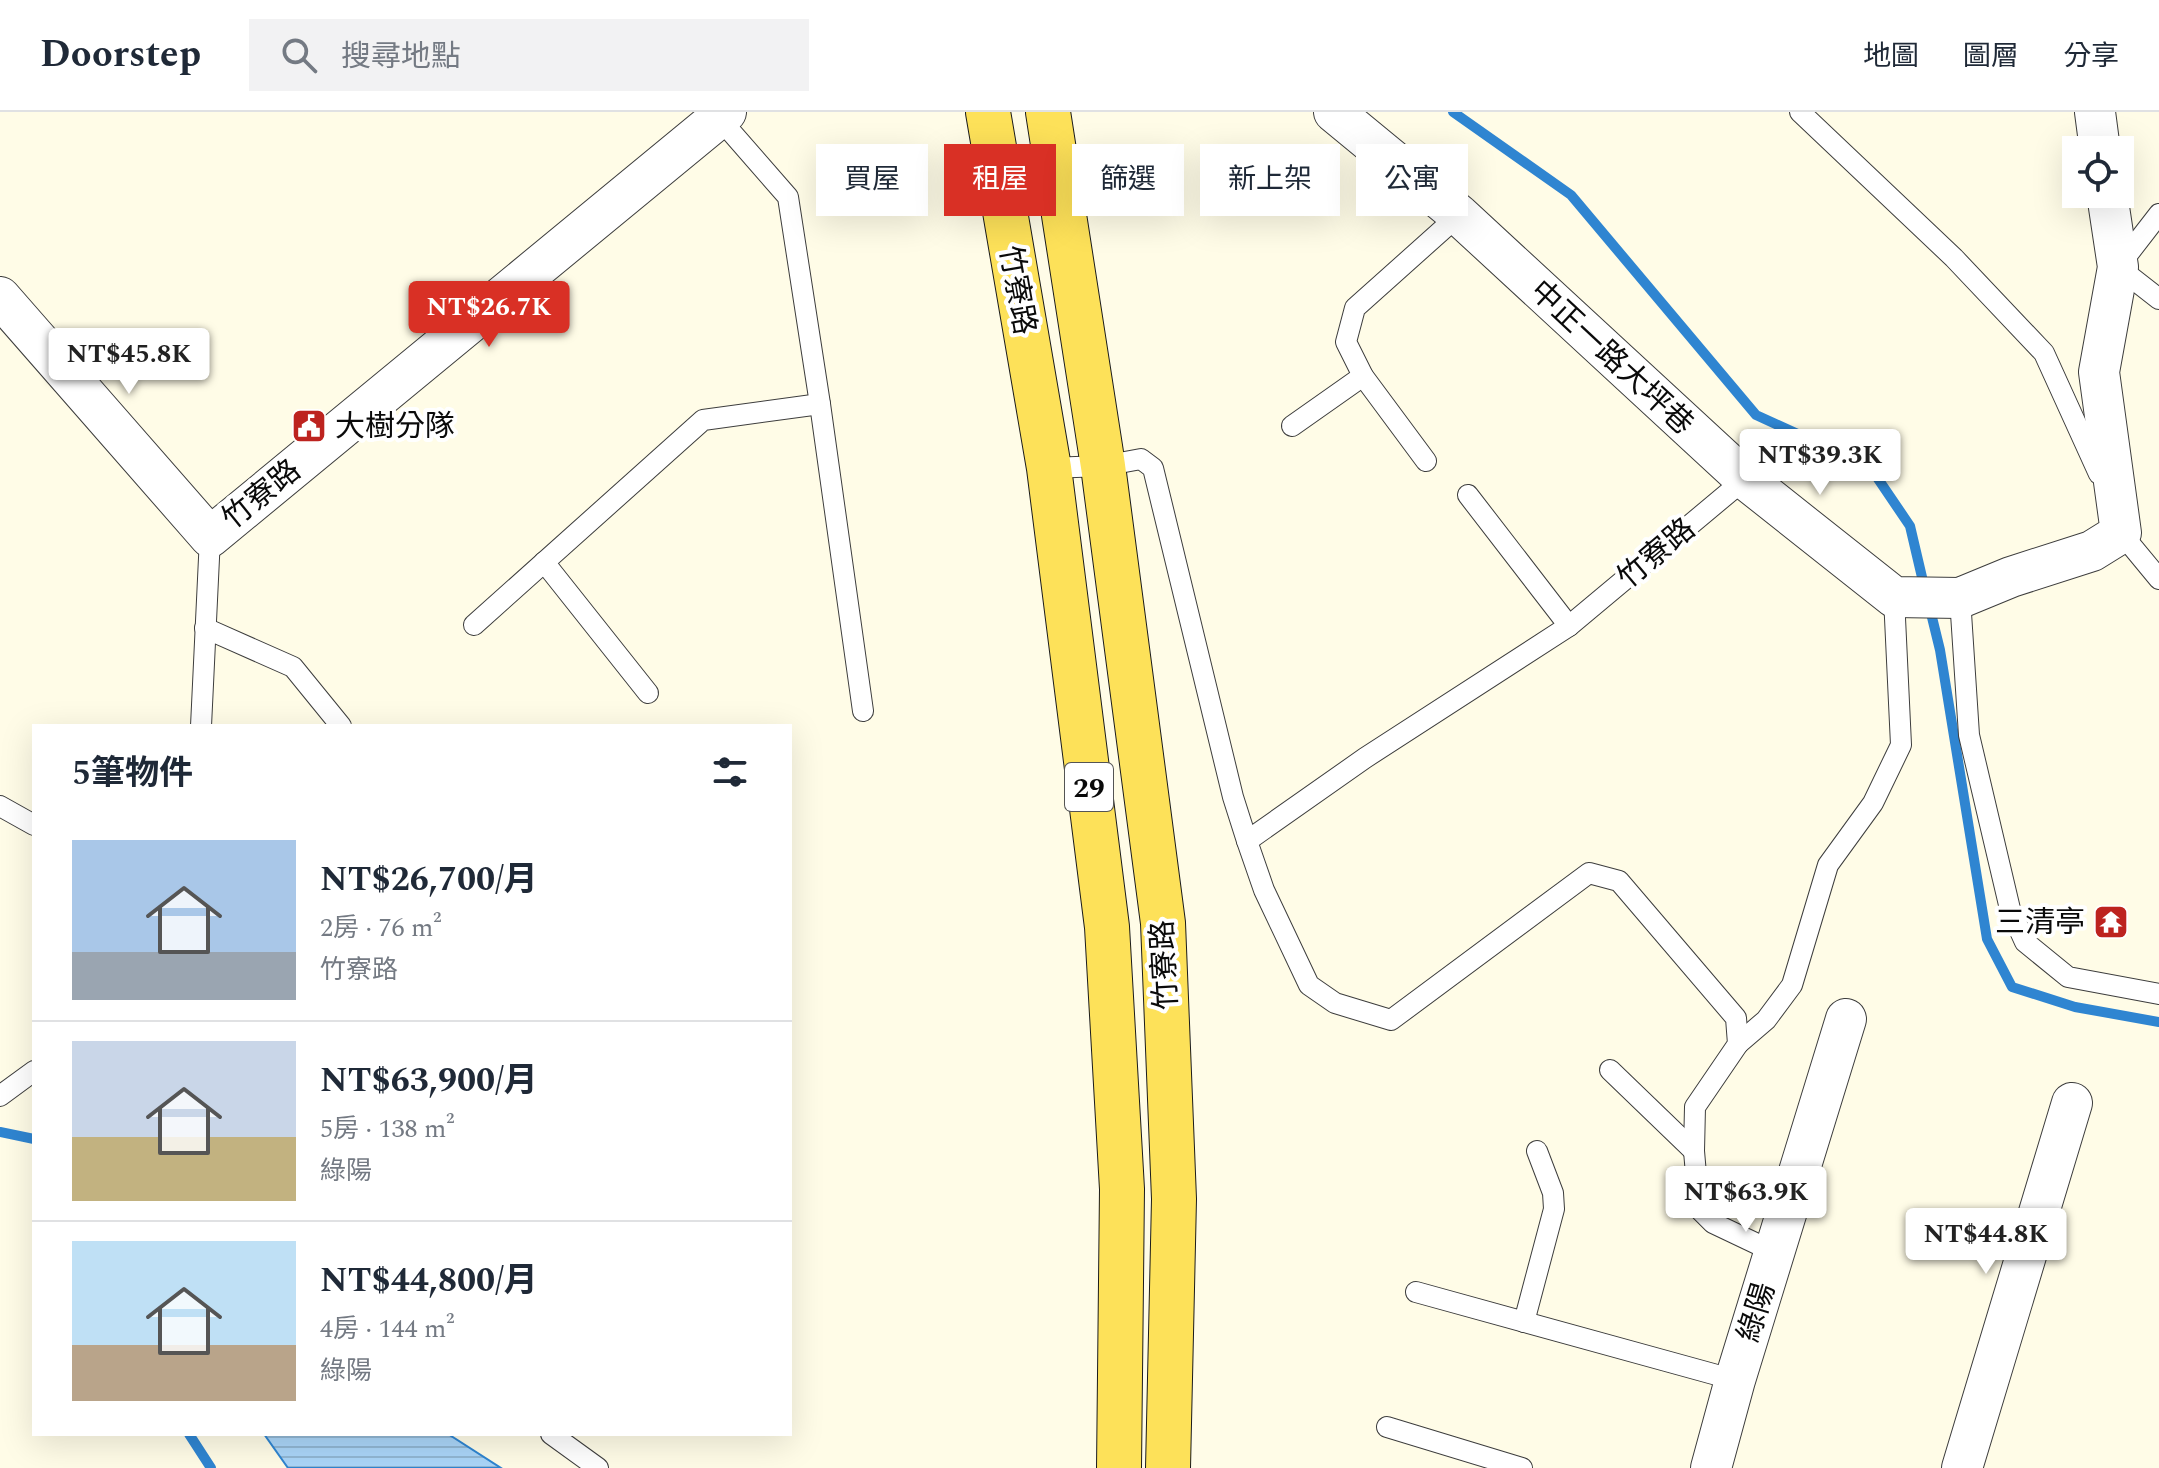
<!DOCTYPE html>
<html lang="zh-TW">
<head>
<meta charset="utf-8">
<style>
	:root { --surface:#fff; --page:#f2f2f3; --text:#1f2937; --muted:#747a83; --line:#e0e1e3; --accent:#d93025 }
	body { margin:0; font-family:Spectral,"Noto Sans TC",serif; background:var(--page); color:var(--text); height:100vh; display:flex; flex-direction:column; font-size:30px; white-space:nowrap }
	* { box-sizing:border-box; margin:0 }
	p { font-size:26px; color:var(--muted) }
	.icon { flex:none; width:44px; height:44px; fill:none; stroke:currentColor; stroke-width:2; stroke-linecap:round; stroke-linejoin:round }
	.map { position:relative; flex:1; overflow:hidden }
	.drawer { position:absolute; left:32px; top:612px; width:760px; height:712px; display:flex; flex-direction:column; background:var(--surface); border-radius:0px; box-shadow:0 8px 32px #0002 }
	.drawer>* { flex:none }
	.top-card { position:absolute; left:816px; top:32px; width:760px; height:72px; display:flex; gap:16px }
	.fabs { position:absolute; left:2062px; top:24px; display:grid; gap:16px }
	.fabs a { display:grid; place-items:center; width:72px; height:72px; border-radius:0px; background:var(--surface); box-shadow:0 8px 32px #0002; font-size:40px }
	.price { position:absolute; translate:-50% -68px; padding:0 18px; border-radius:8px; background:#fff; color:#222; font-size:26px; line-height:52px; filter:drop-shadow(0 2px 4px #0008) }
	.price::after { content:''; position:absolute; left:50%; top:48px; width:24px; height:18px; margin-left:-12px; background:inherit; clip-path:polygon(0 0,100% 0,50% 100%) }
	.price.active { background:var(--accent); color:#fff }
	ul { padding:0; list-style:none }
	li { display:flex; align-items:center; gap:24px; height:200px; padding:0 40px }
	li+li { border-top:2px solid var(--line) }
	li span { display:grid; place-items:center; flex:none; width:224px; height:160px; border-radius:0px; color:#555 }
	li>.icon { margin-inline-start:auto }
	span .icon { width:96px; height:96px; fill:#fffc; stroke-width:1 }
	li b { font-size:34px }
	h2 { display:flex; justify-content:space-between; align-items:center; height:96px; padding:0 40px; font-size:34px }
	.tag { padding:0 28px; border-radius:0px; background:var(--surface); box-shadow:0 8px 32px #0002; font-size:28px; line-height:72px }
	.tag.active { background:var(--accent); color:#fff }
	header { display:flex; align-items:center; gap:48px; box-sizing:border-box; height:112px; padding:0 40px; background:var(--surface); border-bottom:2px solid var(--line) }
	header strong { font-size:38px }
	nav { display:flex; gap:44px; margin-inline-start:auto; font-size:28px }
	.search { width:560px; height:72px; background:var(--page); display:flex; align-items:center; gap:20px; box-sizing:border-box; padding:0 28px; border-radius:0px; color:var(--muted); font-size:30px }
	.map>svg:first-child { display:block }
</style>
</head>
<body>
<header>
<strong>Doorstep</strong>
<div class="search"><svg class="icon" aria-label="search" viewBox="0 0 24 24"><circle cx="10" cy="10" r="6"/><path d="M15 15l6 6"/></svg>搜尋地點</div>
<nav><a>地圖</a><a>圖層</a><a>分享</a></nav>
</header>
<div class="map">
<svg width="2159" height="1356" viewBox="0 0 2159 1356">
	<defs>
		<pattern id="water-rules" width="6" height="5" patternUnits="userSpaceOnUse" patternTransform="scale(2)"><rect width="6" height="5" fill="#aad5f8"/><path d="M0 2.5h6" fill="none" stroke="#91b6d3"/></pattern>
	</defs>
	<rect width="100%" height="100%" fill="#fffce7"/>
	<path fill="url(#water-rules)" stroke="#2f85d1" stroke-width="2" d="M 264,1322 L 448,1322 L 501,1356 L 288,1356 Z"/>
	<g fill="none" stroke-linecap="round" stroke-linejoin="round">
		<g stroke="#2f85d1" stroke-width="10">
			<path d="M 1453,0 L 1571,83 L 1756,303 L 1870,355 L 1910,414 L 1925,478"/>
			<path d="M 1929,493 L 1940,538 L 1987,827 L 2012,875 L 2075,895 L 2159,910"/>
			<path d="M 0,1020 L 34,1027"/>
			<path d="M 189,1322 L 211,1356"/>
		</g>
		<g stroke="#3d3d3d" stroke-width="22">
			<g id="service">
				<path d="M 1800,0 L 1954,146 L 2044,241 L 2099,362"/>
				<path d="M 719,6 L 788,85 L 820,292 L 863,599"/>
				<path d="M 2159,102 L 2118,155 L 2159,187"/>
				<path d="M 1292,314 L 1363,264"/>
				<path d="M 1426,349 L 1363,264 L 1346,230 L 1355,196 L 1459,103"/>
				<path d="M 1049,356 L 1103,354 L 1141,347 L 1153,356 L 1233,685 L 1247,729 L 1365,646 L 1569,514 L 1745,367"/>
				<path d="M 1468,383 L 1569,514"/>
				<path d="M 2118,414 L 2121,421 L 2159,467"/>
				<path d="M 544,450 L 648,581"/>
				<path d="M 1960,486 L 1969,623 L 2010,797 L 2025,830 L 2068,865 L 2159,882"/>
				<path d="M 474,513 L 703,308 L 820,292"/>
				<path d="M 205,516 L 293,555 L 341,614"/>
				<path d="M 201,614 L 210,425"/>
				<path d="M 0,694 L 34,713"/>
				<path d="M 1247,729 L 1264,778 L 1309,873 L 1335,891 L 1391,908 L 1589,761 L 1619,769 L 1736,906 L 1738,932 L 1695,995 L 1694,1039 L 1699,1097 L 1713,1111 L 1774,1140"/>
				<path d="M 1738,932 L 1766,908 L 1792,873 L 1828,753 L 1873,691 L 1901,633 L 1894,485"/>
				<path d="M 1610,958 L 1694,1039"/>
				<path d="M 0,984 L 34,959"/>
				<path d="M 1416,1180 L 1735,1268"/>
				<path d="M 1524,1210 L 1554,1097 L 1553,1081 L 1537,1039"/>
				<path d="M 1387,1315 L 1522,1356"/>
				<path d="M 551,1322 L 598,1356"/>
			</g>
		</g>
		<g stroke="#3d3d3d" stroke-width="42">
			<g id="minor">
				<path d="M 1334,0 L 1459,103 L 1745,367 L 1894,485 L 1960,486 L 2011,465 L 2092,439 L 2121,421 L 2099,260 L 2118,155 L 2107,82"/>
				<path d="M 2095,0 L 2100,38"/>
				<path d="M 0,185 L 210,425 L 726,0"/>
				<path d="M 1711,1356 L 1735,1268 L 1846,907"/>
				<path d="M 1962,1356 L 2072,991"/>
			</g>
		</g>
		<g stroke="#1b1b1b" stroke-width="46">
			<g id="primary">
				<path d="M 988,0 L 1049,356 L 1107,815 L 1122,1077 L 1119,1356"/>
				<path d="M 1048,0 L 1103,354 L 1163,811 L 1174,1087 L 1168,1356"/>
			</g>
		</g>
		<use href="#service" stroke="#fff" stroke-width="20"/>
		<use href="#minor" stroke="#fff" stroke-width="40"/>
		<use href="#primary" stroke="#fde159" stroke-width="44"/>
	</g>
	<defs>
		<g id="civic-square" transform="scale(1.8)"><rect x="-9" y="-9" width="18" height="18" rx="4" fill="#bd231f" stroke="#fff"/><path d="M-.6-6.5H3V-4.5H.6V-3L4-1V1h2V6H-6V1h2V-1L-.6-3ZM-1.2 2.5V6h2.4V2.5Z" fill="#fff"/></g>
		<g id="temple-square" transform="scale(1.8)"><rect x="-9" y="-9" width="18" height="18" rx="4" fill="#bd231f" stroke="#fff"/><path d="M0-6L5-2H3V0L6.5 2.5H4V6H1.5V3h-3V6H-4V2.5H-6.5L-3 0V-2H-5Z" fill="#fff"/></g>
	</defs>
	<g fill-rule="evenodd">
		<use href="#civic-square" x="309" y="314"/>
		<use href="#temple-square" x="2111" y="810"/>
	</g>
	<g text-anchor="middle" stroke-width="8" stroke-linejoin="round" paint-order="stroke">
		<rect fill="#fff" stroke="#545454" stroke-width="2" x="1065" y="651" width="48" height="48" rx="6"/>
		<g font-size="28" font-weight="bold" fill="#0a0a0a">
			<text x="1089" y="685">29</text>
		</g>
		<g font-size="30" fill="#0a0a0a" stroke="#fff">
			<text transform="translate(1018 178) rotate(80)" y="10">竹寮路</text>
			<text transform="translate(1612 245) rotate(43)" y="10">中正一路大坪巷</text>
			<text transform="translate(261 382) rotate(-39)" y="10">竹寮路</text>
			<text transform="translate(1656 441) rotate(-40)" y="10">竹寮路</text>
			<text transform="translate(1164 853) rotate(-93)" y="10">竹寮路</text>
			<text transform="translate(1756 1200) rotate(-73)" y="10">綠陽</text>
		</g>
		<g font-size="30" fill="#0a0a0a" stroke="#fff" text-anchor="start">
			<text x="335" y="324">大樹分隊</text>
			<text x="2085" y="820" text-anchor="end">三清亭</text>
		</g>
	</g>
</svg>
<div class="fabs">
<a><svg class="icon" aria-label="locate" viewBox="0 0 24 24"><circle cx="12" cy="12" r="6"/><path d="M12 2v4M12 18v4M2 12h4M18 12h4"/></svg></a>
</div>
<b class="price active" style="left:489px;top:237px">NT$26.7K</b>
<b class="price" style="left:129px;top:284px">NT$45.8K</b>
<b class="price" style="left:1820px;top:385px">NT$39.3K</b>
<b class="price" style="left:1746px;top:1122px">NT$63.9K</b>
<b class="price" style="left:1986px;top:1164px">NT$44.8K</b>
<div class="top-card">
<a class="tag">買屋</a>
<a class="tag active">租屋</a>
<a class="tag">篩選</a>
<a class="tag">新上架</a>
<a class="tag">公寓</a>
</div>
<section class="drawer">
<h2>5筆物件<svg class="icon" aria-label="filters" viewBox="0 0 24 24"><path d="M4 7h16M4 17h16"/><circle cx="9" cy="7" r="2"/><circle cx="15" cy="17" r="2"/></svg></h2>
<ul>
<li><span style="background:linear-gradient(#a9c7e8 70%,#9aa5b1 0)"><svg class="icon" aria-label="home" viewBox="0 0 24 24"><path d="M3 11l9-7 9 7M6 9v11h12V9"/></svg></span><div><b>NT$26,700/月</b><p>2房 · 76 m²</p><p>竹寮路</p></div></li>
<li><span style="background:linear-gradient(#c9d6e8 60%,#c2b280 0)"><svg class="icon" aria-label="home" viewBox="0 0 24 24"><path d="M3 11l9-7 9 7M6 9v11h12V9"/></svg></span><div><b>NT$63,900/月</b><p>5房 · 138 m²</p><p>綠陽</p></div></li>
<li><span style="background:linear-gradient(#bfe0f5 65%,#b9a48a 0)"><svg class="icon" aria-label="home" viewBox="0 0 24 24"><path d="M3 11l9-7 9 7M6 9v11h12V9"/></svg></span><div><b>NT$44,800/月</b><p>4房 · 144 m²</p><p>綠陽</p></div></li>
</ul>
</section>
</div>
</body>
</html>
